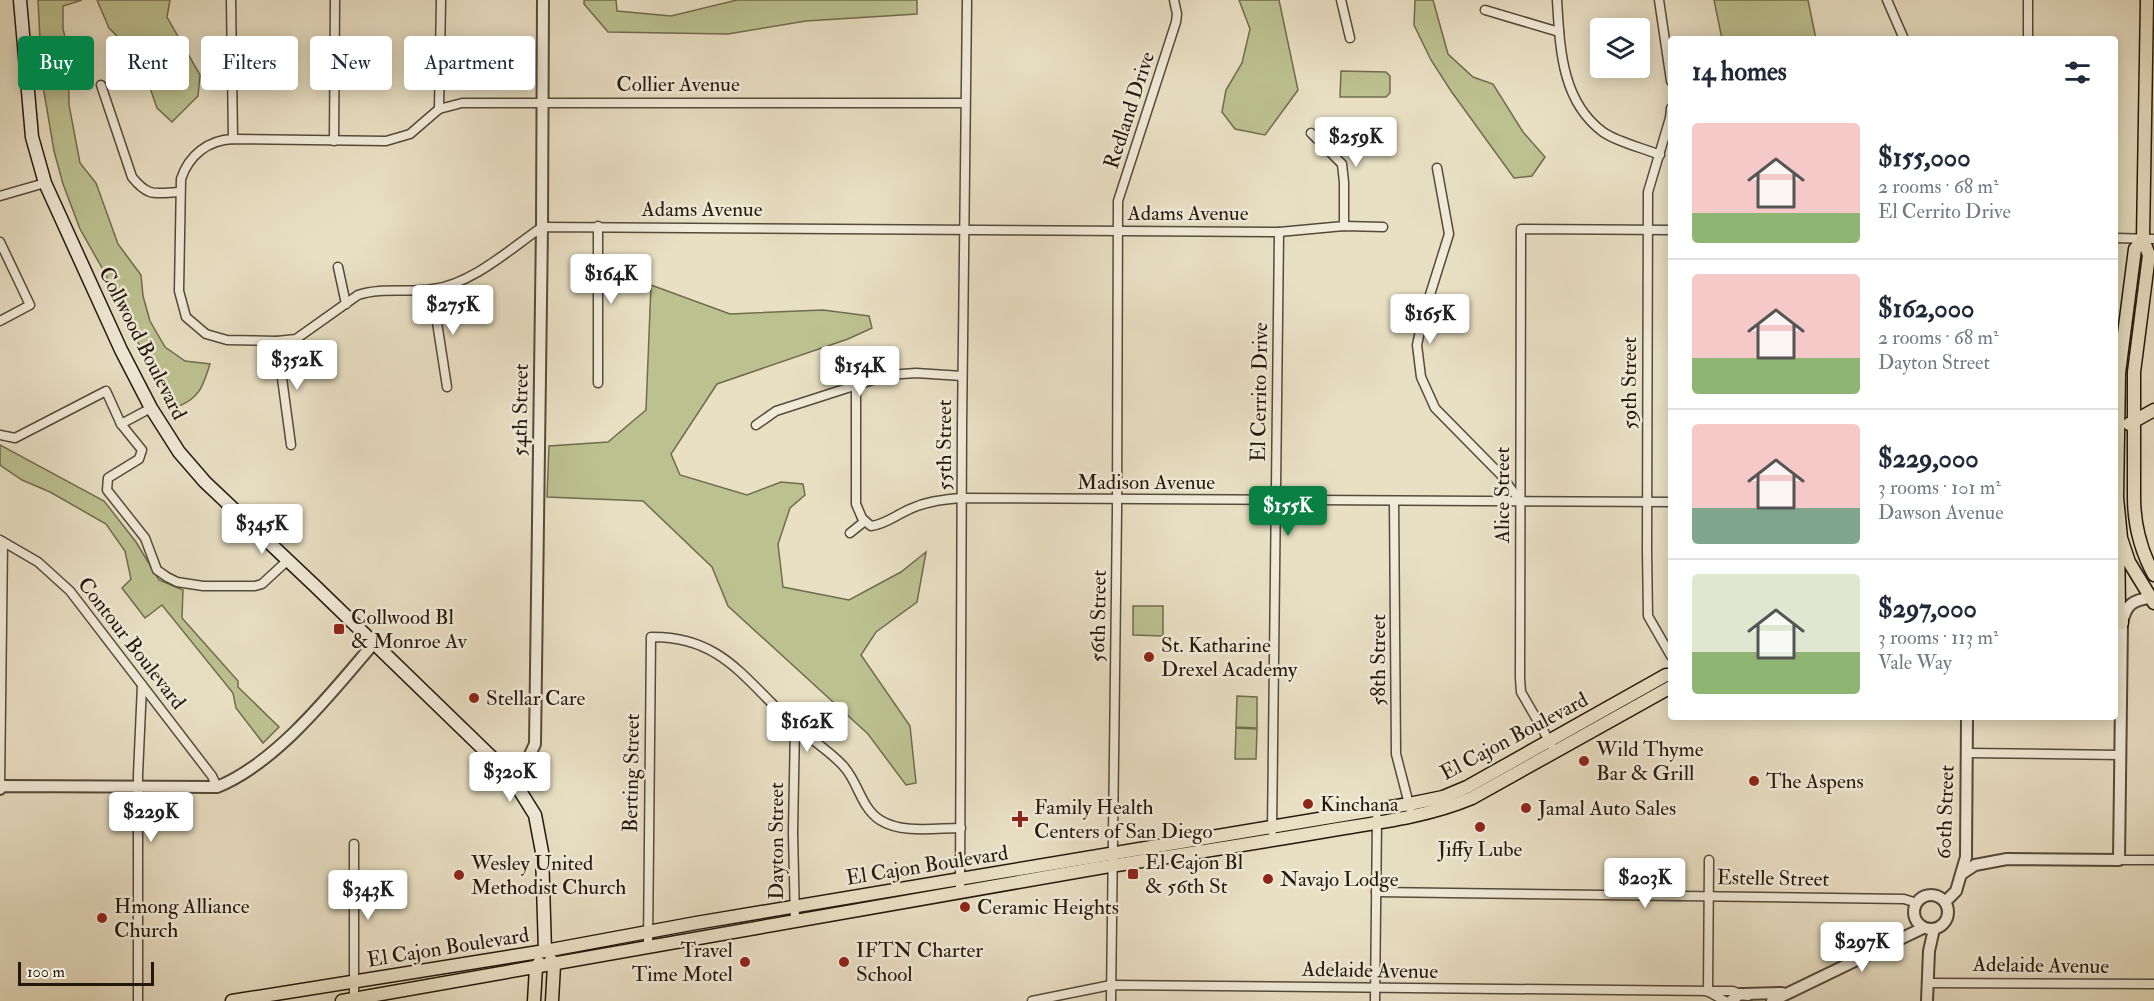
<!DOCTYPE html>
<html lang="en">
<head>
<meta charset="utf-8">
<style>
	:root { --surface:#fff; --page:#f2f2f3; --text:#1f2937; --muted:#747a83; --line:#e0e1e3; --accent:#0b8043 }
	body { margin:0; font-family:"IM FELL Double Pica",serif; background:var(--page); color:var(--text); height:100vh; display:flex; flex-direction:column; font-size:22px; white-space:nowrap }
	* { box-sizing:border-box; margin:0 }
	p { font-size:20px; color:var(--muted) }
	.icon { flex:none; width:33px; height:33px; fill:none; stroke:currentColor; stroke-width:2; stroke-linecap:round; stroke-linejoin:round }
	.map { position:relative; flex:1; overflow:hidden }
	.drawer { position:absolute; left:1668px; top:36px; width:450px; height:684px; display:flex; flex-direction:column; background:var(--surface); border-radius:6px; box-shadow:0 3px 15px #0003 }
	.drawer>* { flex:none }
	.top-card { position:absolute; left:18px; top:36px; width:570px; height:54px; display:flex; gap:12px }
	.buttons { position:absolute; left:1590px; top:18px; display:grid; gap:12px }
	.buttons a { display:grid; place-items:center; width:60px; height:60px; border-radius:6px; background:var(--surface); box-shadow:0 3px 15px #0003; font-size:30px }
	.scale { position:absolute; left:18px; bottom:15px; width:136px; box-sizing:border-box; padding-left:6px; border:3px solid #24180d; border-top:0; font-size:16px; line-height:21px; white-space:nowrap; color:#24180d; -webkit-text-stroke:4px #f1ebd9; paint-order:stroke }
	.price { position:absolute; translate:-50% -51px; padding:0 14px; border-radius:6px; background:#fff; color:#222; font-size:20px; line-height:39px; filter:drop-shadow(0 2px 3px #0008) }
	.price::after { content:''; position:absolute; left:50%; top:36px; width:18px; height:14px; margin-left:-9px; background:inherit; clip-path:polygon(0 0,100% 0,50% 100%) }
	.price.selected { background:var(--accent); color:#fff }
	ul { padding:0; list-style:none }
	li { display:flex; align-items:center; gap:18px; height:150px; padding:0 24px }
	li+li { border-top:2px solid var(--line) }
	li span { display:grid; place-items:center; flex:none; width:168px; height:120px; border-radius:6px; color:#555 }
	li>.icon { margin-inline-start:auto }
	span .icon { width:72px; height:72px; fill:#fffc; stroke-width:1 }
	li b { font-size:26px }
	h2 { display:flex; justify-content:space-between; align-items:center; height:72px; padding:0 24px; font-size:26px }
	.chip { padding:0 21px; border-radius:6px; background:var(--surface); box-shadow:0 3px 15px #0003; font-size:21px; line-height:54px }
	.chip.selected { background:var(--accent); color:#fff }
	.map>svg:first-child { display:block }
</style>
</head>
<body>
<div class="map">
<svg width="2154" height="1001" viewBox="0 0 2154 1001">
	<rect width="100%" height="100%" fill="#e9e0c4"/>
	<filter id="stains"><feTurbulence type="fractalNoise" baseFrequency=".00333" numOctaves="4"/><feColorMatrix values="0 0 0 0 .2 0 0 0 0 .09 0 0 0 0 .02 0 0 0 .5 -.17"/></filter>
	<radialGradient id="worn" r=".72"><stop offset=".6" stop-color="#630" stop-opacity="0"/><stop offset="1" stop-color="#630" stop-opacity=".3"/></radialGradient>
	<g fill="#bcc190" stroke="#706c4e" stroke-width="1.5">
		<path d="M 38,0 L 82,0 L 63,6 L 63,29 L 68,49 L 69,105 L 80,163 L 96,183 L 118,244 L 141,275 L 143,296 L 150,321 L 165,347 L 185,361 L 210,364 C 203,386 200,398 177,407 L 138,343 L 130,321 L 115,298 L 106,275 L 80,229 L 63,184 L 54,151 L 42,80 Z"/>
		<path d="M 97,0 L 170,0 L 167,17 L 200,75 L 198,96 L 172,122 L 157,108 L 146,76 L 128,47 L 109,28 Z"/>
		<path d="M 584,0 L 616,0 L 617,11 L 671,16 L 737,0 L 917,0 L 917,14 L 806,21 L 728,34 L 608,32 L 584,4 Z"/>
		<path d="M 1239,0 L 1279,0 L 1298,90 L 1265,135 L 1235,129 L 1222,112 L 1226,90 L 1242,63 L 1250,29 Z"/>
		<path d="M 1415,0 L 1433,0 L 1448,54 L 1473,77 L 1493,84 L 1523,132 L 1545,157 L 1532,176 L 1514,178 L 1451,91 L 1431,60 L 1414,25 Z"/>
		<path d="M 1714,0 L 1808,0 L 1816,39 L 1722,39 Z"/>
		<path d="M 1341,71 L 1386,72 L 1390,76 L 1390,93 L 1386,97 L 1340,97 Z"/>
		<path d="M 651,285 L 730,314 L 823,310 L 869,316 L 872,328 L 848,339 L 717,384 L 671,454 L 680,475 L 747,495 L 781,482 L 803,484 L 805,495 L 790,508 L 778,544 L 783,587 L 849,600 L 901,572 L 926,552 L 917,602 L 876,632 L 861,655 L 910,726 L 916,783 L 906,785 L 868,734 L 728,606 L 712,567 L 643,501 L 547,497 L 549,446 L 608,442 L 646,410 Z"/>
		<path d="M 0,445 L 104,501 L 136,542 L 159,580 L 183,590 L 182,618 L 238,681 L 238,687 L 279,727 L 263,743 L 236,708 L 233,693 L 162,605 L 145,618 L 122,588 L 131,579 L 125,551 L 106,524 L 50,492 L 22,480 L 0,465 Z"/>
		<path d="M 1133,606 L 1163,606 L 1163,636 L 1133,635 Z"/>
		<path d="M 1237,696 L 1257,697 L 1257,728 L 1236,727 Z"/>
		<path d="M 1236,728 L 1257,729 L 1256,759 L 1235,759 Z"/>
	</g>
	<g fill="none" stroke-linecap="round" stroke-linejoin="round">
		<g stroke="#554a3b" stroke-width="11">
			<g id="minor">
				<path d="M 231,0 L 233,139"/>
				<path d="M 1341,0 L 1350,38"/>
				<path d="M 1557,0 C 1560,47 1561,101 1603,132 C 1617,142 1643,148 1660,155"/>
				<path d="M 1659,0 L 1671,81"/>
				<path d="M 1887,0 L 1904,39"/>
				<path d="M 1485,10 L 1559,32"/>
				<path d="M 2028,39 L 2028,0"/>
				<path d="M 101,85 L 132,177 C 149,198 155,193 180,192"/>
				<path d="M 965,103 L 462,103 L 439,109 L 410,134 L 386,141 L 233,139 C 208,140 189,155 181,179 L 179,291 L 186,317 L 206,334 L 227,340 L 277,341 L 296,339 L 358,295 C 382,287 408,293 433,289 C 472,284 510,249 542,227 L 1279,232 L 1344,226 L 1383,227"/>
				<path d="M 1671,108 L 1670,118 L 1648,192 L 1647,551 L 1648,616 L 1671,656"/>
				<path d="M 439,109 L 441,0"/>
				<path d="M 1311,133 L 1342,164 L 1344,182 L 1344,226"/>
				<path d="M 334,141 L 335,0"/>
				<path d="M 1437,168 L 1449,234 L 1423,317 L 1417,345 L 1421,377 L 1435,408 L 1501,475 L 1520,501"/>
				<path d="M 0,196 L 45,183"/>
				<path d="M 2115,238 L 2154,239"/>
				<path d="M 0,242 L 30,305 L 0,321"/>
				<path d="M 338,267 L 346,304"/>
				<path d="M 432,290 L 447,387"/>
				<path d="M 277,341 L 291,445"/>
				<path d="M 598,383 L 598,226"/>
				<path d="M 856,385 L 856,504 L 862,518 L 865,521"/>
				<path d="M 121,424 L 151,408"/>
				<path d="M 756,425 L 776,411 L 888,375 L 916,373 L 962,376"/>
				<path d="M 0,435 L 15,438 L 106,391 L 121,424 L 142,450 L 139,459 L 108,478 L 107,490 L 145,538 L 157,570 L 167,577 L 177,582 L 203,586 L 255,586 L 262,584 L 288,560"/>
				<path d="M 1394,501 L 1396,754 L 1410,808"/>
				<path d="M 850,533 L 865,521 L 871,526 C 886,524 896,515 910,509 C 927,501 943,500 961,498 L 1671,502"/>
				<path d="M 0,540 L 38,562 L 70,591 L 212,776 L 217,787"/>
				<path d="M 795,725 L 793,833 L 795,920"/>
				<path d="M 1551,744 L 1521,692 L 1520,678 L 1521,229 L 1671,230"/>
				<path d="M 1967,753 L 2121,755"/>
				<path d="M 0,786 L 3,542"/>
				<path d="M 1272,831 L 1279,232"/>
				<path d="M 354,844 L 354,999"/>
				<path d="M 2119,860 L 2154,860"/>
				<path d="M 960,891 L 962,427 L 967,0"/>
				<path d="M 1376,892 L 1904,899 L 1917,903"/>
				<path d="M 648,946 L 651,637 C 724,636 746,683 796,726 C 810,739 834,754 845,768 C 858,783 862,809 880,820 C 902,834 936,828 961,828"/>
				<path d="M 1927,983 L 2154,984"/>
				<path d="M 1708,992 L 1709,860"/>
				<path d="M 1709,992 L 1725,1001"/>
				<path d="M 138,1001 L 138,775 L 142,685"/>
				<path d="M 1032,1001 L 1111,985 L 1713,991 L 1733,991 L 1740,994"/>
				<path d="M 1111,1001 L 1117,511 L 1118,201 L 1176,22 L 1177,14 L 1174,0"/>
				<path d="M 1375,1001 L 1377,818"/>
			</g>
		</g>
		<g stroke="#554a3b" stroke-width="14">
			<g id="tertiary">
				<path d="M 510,775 L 527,761 L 535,744 L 542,227 L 543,0"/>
				<path d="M 0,789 L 0,786 L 217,787 C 277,763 333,691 374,643"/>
				<path d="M 1963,873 L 1975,865 L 2007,859 L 2119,860 L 2122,623 C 2126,605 2132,600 2150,598"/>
				<circle cx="1931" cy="912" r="17"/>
				<path d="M 1945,902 L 1956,891 L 1966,857 L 1967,717"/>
				<path d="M 1744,994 L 1782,993"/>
				<path d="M 1731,1001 L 1740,994 L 1748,995"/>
				<path d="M 1772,1001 L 1923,928"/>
				<path d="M 1927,1001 L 1929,951 L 1934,929"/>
			</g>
		</g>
		<g stroke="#24180d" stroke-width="15">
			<path id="secondary" d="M 20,0 L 32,137 L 45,183 L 121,350 L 151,408 L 179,452 L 205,482 L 315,586 L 510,775 L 535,815 L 542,852 L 545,951"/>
		</g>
		<g stroke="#24180d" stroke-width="15">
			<g id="primary">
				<path d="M 2147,0 L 2143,239 L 2149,255 L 2134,372 L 2134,497 C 2134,525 2141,551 2154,575"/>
				<path d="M 2143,239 L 2135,249 L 2119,373 L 2117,497 L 2121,538 L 2129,562 L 2154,603"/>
				<path d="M 2129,424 L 2154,410"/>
				<path d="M 2118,541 L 2119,608 L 2122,623"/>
				<path d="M 551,960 L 554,965 L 552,1001"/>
				<path d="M 232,1001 L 545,951 L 696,923 L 1409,804 L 1443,797 L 1467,787 L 1666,675 L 1671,675"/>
				<path d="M 342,1001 C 594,958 846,910 1098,868 C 1178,855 1258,843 1338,829 C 1383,822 1429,816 1472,798 L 1671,687"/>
				<path d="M 534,1001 L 536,968 L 539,963"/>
			</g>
		</g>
		<use href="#minor" stroke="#f1ebd9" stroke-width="8"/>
		<use href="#tertiary" stroke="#f1ebd9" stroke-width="10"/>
		<use href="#secondary" stroke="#f1ebd9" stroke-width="12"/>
		<use href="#primary" stroke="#e9e0c4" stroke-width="12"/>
	</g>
	<g fill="#8f2418" stroke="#f1ebd9" stroke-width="2">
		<rect x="333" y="623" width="12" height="12" rx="3"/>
		<circle cx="1149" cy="657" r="6"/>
		<circle cx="474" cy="698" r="6"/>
		<circle cx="1584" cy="761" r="6"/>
		<circle cx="1754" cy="781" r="6"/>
		<circle cx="1308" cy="804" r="6"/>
		<circle cx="1526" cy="808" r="6"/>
		<path d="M1017 810h6v6h6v6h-6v6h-6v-6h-6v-6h6z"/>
		<circle cx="1480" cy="827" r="6"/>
		<rect x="1127" y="868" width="12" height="12" rx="3"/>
		<circle cx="459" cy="875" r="6"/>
		<circle cx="1268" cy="879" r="6"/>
		<circle cx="965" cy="907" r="6"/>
		<circle cx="102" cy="918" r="6"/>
		<circle cx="745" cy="962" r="6"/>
		<circle cx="844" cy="962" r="6"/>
	</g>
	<g text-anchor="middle" stroke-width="5" stroke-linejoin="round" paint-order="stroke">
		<g font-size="21" fill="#24180d" stroke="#f1ebd9">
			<text x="678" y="91">Collier Avenue</text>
			<text transform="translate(1129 110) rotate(-72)" y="7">Redland Drive</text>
			<text x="702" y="216">Adams Avenue</text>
			<text x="1188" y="220">Adams Avenue</text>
			<text transform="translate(143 343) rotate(63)" y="7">Collwood Boulevard</text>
			<text transform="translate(1629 383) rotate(-90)" y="7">59th Street</text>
			<text transform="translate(1259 392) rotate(-89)" y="7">El Cerrito Drive</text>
			<text transform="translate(520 410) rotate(-89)" y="7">54th Street</text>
			<text transform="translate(944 445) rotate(-90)" y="7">55th Street</text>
			<text x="1146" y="489">Madison Avenue</text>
			<text transform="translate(1502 495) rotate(-90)" y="7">Alice Street</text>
			<text transform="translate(1098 616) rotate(-89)" y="7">56th Street</text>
			<text transform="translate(132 643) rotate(52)" y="7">Contour Boulevard</text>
			<text transform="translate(1378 660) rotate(-90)" y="7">58th Street</text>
			<text transform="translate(1514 736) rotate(-28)" y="7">El Cajon Boulevard</text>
			<text transform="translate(631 773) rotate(-89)" y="7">Berting Street</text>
			<text transform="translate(1945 812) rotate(-88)" y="7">60th Street</text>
			<text transform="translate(776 841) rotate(-90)" y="7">Dayton Street</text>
			<text transform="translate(927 865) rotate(-9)" y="7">El Cajon Boulevard</text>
			<text transform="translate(1773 878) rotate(1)" y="7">Estelle Street</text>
			<text transform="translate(448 947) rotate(-9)" y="7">El Cajon Boulevard</text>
			<text transform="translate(2041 965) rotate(1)" y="7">Adelaide Avenue</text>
			<text transform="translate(1370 970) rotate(1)" y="7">Adelaide Avenue</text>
		</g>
		<g font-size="21" fill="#24180d" stroke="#f1ebd9" text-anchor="start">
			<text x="351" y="624">Collwood Bl<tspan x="351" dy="24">&amp; Monroe Av</tspan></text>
			<text x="1161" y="652">St. Katharine<tspan x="1161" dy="24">Drexel Academy</tspan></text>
			<text x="486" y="705">Stellar Care</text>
			<text x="1596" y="756">Wild Thyme<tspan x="1596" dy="24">Bar &amp; Grill</tspan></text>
			<text x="1766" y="788">The Aspens</text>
			<text x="1320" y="811">Kinchana</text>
			<text x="1034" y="814">Family Health<tspan x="1034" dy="24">Centers of San Diego</tspan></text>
			<text x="1538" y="815">Jamal Auto Sales</text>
			<text x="1480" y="856" text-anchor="middle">Jiffy Lube</text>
			<text x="1145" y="869">El Cajon Bl<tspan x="1145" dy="24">&amp; 56th St</tspan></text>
			<text x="471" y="870">Wesley United<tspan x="471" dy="24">Methodist Church</tspan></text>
			<text x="1280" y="886">Navajo Lodge</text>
			<text x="114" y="913">Hmong Alliance<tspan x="114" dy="24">Church</tspan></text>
			<text x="977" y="914">Ceramic Heights</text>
			<text x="733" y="957" text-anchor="end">Travel<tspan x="733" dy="24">Time Motel</tspan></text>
			<text x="856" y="957">IFTN Charter<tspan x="856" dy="24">School</tspan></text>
		</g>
	</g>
	<rect width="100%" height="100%" filter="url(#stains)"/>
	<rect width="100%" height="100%" fill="url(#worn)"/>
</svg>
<div class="buttons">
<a><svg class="icon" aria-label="layers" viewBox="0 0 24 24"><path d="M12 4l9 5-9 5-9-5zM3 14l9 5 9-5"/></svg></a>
</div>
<div class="scale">100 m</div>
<b class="price" style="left:1356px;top:168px">$259K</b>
<b class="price" style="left:611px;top:305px">$164K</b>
<b class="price" style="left:453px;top:336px">$275K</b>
<b class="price" style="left:1430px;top:345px">$165K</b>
<b class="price" style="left:297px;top:391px">$352K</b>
<b class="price" style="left:860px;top:397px">$154K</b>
<b class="price selected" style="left:1288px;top:537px">$155K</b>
<b class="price" style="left:262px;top:555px">$345K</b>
<b class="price" style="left:807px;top:753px">$162K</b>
<b class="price" style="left:510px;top:803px">$320K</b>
<b class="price" style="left:151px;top:843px">$229K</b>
<b class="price" style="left:1645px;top:909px">$203K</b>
<b class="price" style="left:368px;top:921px">$343K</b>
<b class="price" style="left:1862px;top:973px">$297K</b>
<div class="top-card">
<a class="chip selected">Buy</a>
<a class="chip">Rent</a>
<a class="chip">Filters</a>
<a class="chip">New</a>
<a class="chip">Apartment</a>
</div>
<section class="drawer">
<h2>14 homes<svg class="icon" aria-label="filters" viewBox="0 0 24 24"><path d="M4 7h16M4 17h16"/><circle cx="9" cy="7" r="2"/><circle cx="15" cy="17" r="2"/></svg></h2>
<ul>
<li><span style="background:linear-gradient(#f6c9c9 75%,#8fb573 0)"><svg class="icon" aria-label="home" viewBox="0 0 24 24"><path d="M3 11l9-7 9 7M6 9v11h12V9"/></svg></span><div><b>$155,000</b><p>2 rooms · 68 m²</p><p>El Cerrito Drive</p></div></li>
<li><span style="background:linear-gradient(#f6c9c9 70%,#8fb573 0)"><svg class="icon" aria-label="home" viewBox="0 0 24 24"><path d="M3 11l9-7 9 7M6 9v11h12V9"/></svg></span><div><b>$162,000</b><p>2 rooms · 68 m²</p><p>Dayton Street</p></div></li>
<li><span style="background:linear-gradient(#f6c9c9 70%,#7fa58c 0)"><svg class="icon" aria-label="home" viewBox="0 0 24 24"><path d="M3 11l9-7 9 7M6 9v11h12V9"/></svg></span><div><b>$229,000</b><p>3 rooms · 101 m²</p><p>Dawson Avenue</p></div></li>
<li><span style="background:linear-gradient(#dfe7d0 65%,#8fb573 0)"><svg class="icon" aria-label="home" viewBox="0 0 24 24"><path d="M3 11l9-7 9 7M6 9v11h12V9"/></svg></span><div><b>$297,000</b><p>3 rooms · 113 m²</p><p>Vale Way</p></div></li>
</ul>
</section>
</div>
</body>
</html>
